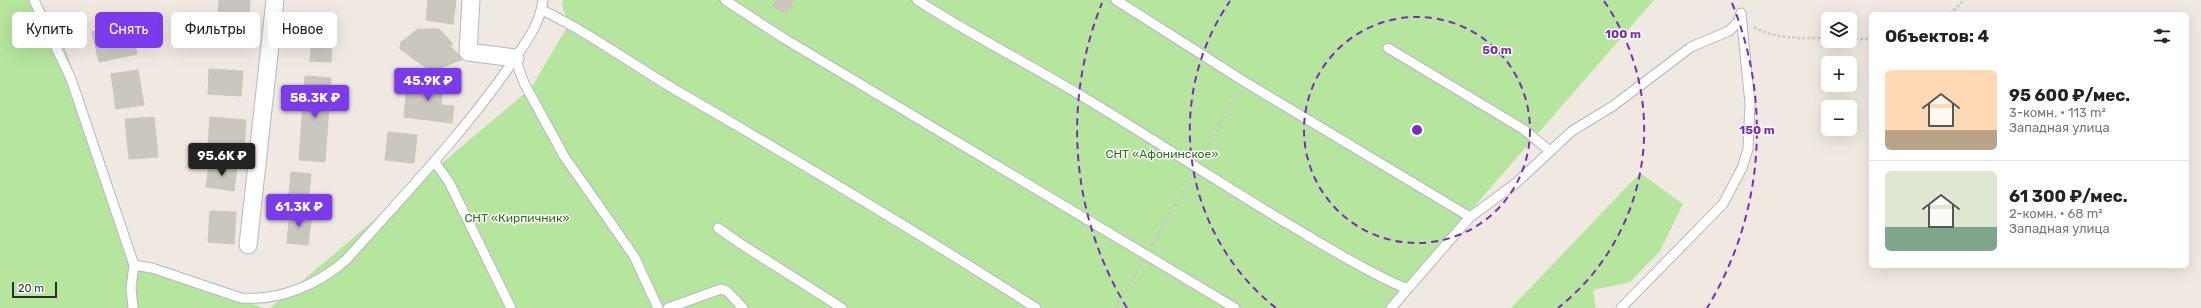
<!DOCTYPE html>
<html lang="ru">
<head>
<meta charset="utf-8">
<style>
	:root { --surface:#fff; --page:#f6f6f6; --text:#222; --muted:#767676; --line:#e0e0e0; --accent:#7c3aed }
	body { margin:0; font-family:Rubik,sans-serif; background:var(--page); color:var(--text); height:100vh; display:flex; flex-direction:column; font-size:15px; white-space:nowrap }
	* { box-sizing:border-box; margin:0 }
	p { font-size:13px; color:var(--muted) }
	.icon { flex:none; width:22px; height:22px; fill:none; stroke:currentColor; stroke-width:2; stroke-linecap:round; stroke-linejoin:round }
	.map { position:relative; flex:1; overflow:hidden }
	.details { position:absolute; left:1869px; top:12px; width:320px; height:256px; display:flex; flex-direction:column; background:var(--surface); border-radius:6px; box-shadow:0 4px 16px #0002 }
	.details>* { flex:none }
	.hud { position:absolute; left:12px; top:12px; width:380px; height:36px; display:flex; gap:8px }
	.buttons { position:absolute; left:1821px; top:12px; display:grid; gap:8px }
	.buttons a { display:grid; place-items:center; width:36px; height:36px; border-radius:6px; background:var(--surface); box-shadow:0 4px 16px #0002; font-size:20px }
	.scale { position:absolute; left:12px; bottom:10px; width:45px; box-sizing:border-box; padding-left:4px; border:2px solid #2e2e2e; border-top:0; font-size:11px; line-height:14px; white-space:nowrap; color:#2e2e2e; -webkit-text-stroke:3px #fff; paint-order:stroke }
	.price { position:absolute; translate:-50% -34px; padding:0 9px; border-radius:4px; background:var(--accent); color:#fff; font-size:13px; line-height:26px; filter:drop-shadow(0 1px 2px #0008) }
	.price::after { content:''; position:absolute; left:50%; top:24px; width:12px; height:9px; margin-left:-6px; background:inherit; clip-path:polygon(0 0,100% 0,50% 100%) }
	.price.on { background:#222; color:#fff }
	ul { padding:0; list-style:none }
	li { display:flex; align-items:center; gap:12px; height:100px; padding:0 16px }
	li+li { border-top:1px solid var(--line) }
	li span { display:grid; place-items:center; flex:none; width:112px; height:80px; border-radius:6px; color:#555 }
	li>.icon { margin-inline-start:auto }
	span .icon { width:48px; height:48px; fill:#fffc; stroke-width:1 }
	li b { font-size:17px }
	h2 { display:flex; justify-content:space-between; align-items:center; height:48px; padding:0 16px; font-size:17px }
	.chip { padding:0 14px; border-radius:6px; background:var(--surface); box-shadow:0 4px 16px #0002; font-size:14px; line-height:36px }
	.chip.on { background:var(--accent); color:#fff }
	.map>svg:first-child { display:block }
</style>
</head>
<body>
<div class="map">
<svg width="2201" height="308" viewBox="0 0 2201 308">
	<rect width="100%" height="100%" fill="#efe9e1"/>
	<g fill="#b6e59e">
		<path d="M 0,0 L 38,0 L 58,28 L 140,266 L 264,308 L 0,308 Z"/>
		<path d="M 563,0 L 1654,0 L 1386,308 L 270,308 L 531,88 L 569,24 L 562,6 Z"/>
		<path d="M 1640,173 L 1683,204 L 1660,251 L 1630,282 L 1593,290 L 1596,308 L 1511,308 Z"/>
	</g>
	<g fill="#cbc7bf" stroke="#cbc5ba">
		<path d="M 219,0 L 250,0 L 249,18 L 218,17 Z"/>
		<path d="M 428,0 L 456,0 L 453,24 L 426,20 Z"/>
		<path d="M 777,0 L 794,0 L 786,14 L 773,6 Z"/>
		<path d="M 119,26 L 121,36 L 133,33 L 137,54 L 99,62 L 92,32 Z"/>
		<path d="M 418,29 L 439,29 L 453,44 L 450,46 L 463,59 L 433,71 L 428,69 L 400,49 L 401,42 Z"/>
		<path d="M 312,34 L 332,36 L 331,62 L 310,61 Z"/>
		<path d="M 209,69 L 243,71 L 241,96 L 208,94 Z"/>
		<path d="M 138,70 L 144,105 L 116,109 L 111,74 Z"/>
		<path d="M 305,76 L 331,78 L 325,162 L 299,160 Z"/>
		<path d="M 427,76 L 444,78 L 441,105 L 454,106 L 452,123 L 404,117 L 407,87 L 426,89 Z"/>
		<path d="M 154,117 L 158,157 L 129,159 L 125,119 Z"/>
		<path d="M 210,117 L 246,120 L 244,150 L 208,147 Z"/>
		<path d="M 388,132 L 417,135 L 414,163 L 385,160 Z"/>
		<path d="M 209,163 L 237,167 L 234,191 L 206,187 Z"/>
		<path d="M 291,172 L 311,174 L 308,204 L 288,203 Z"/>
		<path d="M 210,211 L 236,212 L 234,244 L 208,242 Z"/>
		<path d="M 290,211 L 312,213 L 308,245 L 287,243 Z"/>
	</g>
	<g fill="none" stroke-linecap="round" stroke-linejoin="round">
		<g stroke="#b4b7c1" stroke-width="11">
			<g id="lane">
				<path d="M 34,0 L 71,79 L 134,265 L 131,288 L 133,308"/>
				<path d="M 725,0 L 785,39 L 1235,308"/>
				<path d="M 917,0 C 971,35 1029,64 1085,98 C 1155,140 1224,186 1295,228 C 1332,250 1368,272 1407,289"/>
				<path d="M 1116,0 L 1245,82 L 1470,217"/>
				<path d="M 542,10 C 590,33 633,65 679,92 C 800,162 919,233 1036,308"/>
				<path d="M 1388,48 L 1523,129 L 1550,151"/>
				<path d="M 515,58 L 524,83 L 564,156 L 634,256 L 658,308"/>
				<path d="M 434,161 L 449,182 L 511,308"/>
				<path d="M 718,228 L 741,244 L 842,308"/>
				<path d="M 134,265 L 152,268 L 241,298 C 280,301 317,285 346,260 C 402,197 461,136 509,67 C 523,46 540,26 543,0"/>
				<path d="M 668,308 L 721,289 L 727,291 L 743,308"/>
				<path d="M 1391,308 L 1470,217 L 1515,184 L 1572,131 L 1613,106 L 1691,47 L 1729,31 L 1738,22 L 1741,13"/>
				<path d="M 1621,308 L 1723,204 L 1742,168 L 1748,149 L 1750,103 L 1741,14"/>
			</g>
		</g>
		<g stroke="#b4b7c1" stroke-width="19">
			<g id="street">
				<path d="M 471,0 L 468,52 L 515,58"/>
				<path d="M 248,245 L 275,0"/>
			</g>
		</g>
		<g stroke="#c9c9c9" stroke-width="2.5" stroke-dasharray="3 2" stroke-linecap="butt">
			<path d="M 1950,14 L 1964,0"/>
			<path d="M 1754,27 C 1776,40 1803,38 1828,38"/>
			<path d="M 1850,39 L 1871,39"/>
			<path d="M 1202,158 C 1215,135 1225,113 1239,91"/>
			<path d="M 1152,245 L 1191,178"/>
			<path d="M 1116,308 L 1141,264"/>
		</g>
		<use href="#lane" stroke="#fff" stroke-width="9"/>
		<use href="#street" stroke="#fff" stroke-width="17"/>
	</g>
	<g fill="none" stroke="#7b2cbf" stroke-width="2" stroke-dasharray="7 5">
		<circle cx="1417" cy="130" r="113"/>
		<path d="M1276 308A227 227 0 0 1 1230 1M1604 1A227 227 0 0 1 1558 308"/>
		<path d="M1127 308A340 340 0 0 1 1102 3M1732 3A340 340 0 0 1 1707 308"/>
	</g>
	<g text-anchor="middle" stroke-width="3" stroke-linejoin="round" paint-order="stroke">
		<g font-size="12" fill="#2c6e1b" stroke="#fff">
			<text x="1162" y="158">СНТ «Афонинское»</text>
			<text x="517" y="222">СНТ «Кирпичник»</text>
		</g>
	</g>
	<circle cx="1417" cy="130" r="6" fill="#7b2cbf" stroke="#fff" stroke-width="2"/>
	<g font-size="12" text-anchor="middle" font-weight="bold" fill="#7b2cbf" stroke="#fff" stroke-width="3" stroke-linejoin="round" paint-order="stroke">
		<text x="1623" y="38">100 m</text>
		<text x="1497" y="54">50 m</text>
		<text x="1757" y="134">150 m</text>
	</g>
</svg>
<div class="buttons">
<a><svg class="icon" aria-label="layers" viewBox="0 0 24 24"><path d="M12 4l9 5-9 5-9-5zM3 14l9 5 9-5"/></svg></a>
<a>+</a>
<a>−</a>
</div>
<div class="scale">20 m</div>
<b class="price" style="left:428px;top:102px">45.9K ₽</b>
<b class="price" style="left:315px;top:119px">58.3K ₽</b>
<b class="price on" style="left:222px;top:177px">95.6K ₽</b>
<b class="price" style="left:299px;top:228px">61.3K ₽</b>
<div class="hud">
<a class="chip">Купить</a>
<a class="chip on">Снять</a>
<a class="chip">Фильтры</a>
<a class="chip">Новое</a>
</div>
<section class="details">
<h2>Объектов: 4<svg class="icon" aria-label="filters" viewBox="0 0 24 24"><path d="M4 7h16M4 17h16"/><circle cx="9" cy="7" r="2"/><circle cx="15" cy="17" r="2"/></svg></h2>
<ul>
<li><span style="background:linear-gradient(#ffd9b3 75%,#b9a48a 0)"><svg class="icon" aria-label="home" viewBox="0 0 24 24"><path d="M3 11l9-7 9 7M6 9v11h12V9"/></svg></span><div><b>95 600 ₽/мес.</b><p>3-комн. · 113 m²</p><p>Западная улица</p></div></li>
<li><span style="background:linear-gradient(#dfe7d0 70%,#7fa58c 0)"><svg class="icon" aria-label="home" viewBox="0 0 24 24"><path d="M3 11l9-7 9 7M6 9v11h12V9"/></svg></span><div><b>61 300 ₽/мес.</b><p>2-комн. · 68 m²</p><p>Западная улица</p></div></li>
</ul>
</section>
</div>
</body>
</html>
